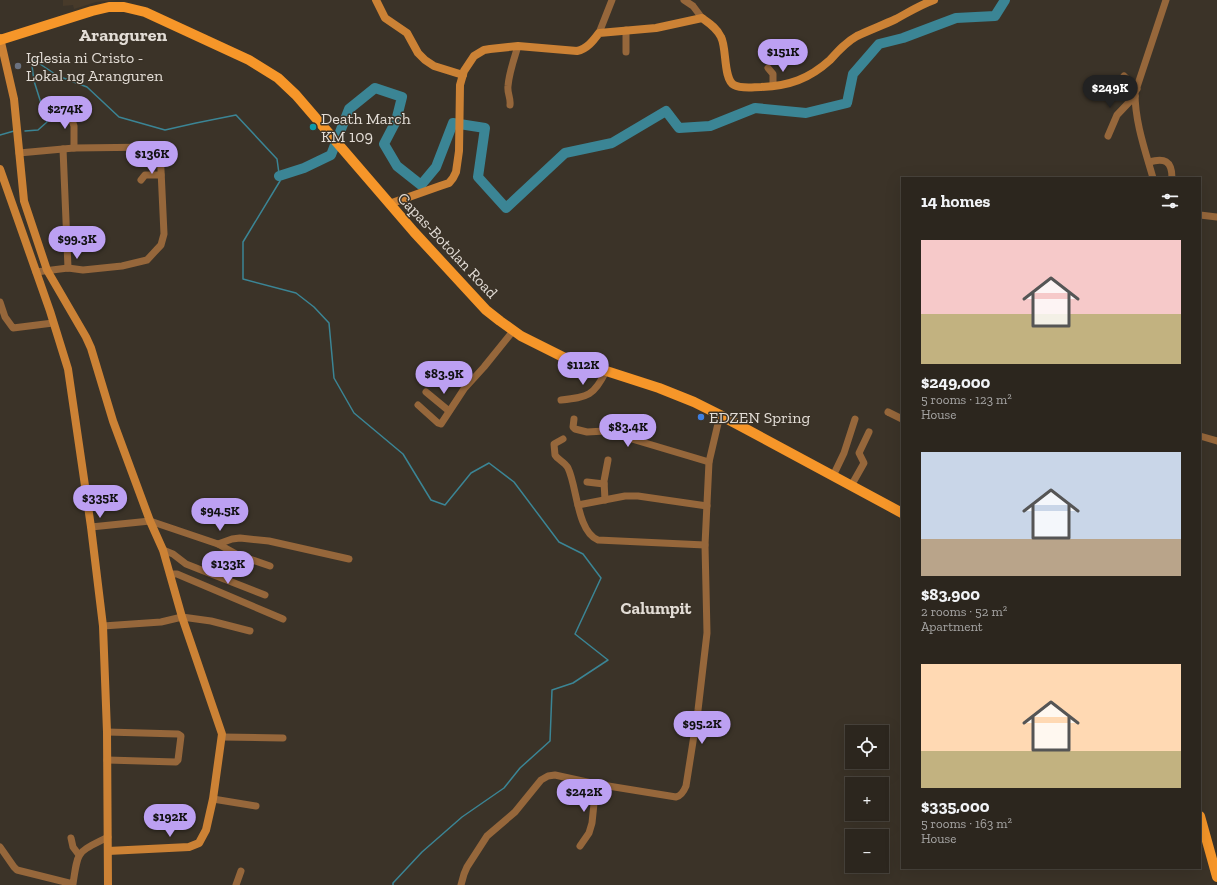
<!DOCTYPE html>
<html lang="en">
<head>
<meta charset="utf-8">
<style>
	:root { --surface:#2c261e; --page:#342e27; --text:#f1f3f6; --muted:#a6a5a4; --line:#48433c; --accent:#bca0f2 }
	body { margin:0; font-family:"Zilla Slab",serif; background:var(--page); color:var(--text); height:100vh; display:flex; flex-direction:column; font-size:15px; white-space:nowrap }
	* { box-sizing:border-box; margin:0 }
	p { font-size:13px; color:var(--muted) }
	.icon { flex:none; width:22px; height:22px; fill:none; stroke:currentColor; stroke-width:2; stroke-linecap:round; stroke-linejoin:round }
	.map { position:relative; flex:1; overflow:hidden }
	.drawer { position:absolute; left:901px; top:177px; width:300px; height:692px; display:flex; flex-direction:column; background:var(--surface); border-radius:0px; box-shadow:0 4px 16px #0002,0 0 0 1px var(--line) }
	.drawer>* { flex:none }
	.controls { position:absolute; left:845px; top:725px; display:grid; gap:8px }
	.controls a { display:grid; place-items:center; width:44px; height:44px; border-radius:0px; background:var(--surface); box-shadow:0 4px 16px #0002,0 0 0 1px var(--line); font-size:20px }
	.price { position:absolute; translate:-50% -34px; padding:0 9px; border-radius:14px; background:var(--accent); color:#111; font-size:13px; line-height:26px; filter:drop-shadow(0 1px 2px #0008) }
	.price::after { content:''; position:absolute; left:50%; top:24px; width:12px; height:9px; margin-left:-6px; background:inherit; clip-path:polygon(0 0,100% 0,50% 100%) }
	.price.on { background:#222; color:#fff }
	ul { padding:0; list-style:none }
	li { display:grid; align-content:center; gap:8px; height:212px; padding:0 20px }
	li span { display:grid; place-items:center; height:124px; border-radius:0px; color:#555 }
	li>.icon { margin-inline-start:auto }
	span .icon { width:72px; height:72px; fill:#fffc; stroke-width:1 }
	li b { font-size:17px }
	h2 { display:flex; justify-content:space-between; align-items:center; height:48px; padding:0 20px; font-size:17px }
	.map>svg:first-child { display:block }
</style>
</head>
<body>
<div class="map">
<svg width="1217" height="885" viewBox="0 0 1217 885">
	<rect width="100%" height="100%" fill="#3b3328"/>
	<path fill="#473a2a" d="M 63,0 L 118,0 L 96,2 L 74,9 L 73,5 L 63,6 Z"/>
	<g fill="none" stroke-linecap="round" stroke-linejoin="round">
		<g stroke="#3b8595" stroke-width="1.5">
			<path d="M 25,131 L 38,130 L 47,122 L 34,81 L 31,58 L 58,76 L 87,87 L 119,117 L 165,130 L 196,123 L 236,115 L 277,159 L 280,181 L 243,242 L 243,279 L 296,293 L 314,307 L 329,323 L 334,378 L 354,413 L 403,454 L 431,500 L 445,505 L 471,473 L 489,463 L 514,482 L 559,542 L 583,554 L 601,578 L 575,634 L 608,660 L 573,683 L 552,690 L 550,741 L 520,768 L 504,788 L 462,817 L 422,852 L 393,883 L 393,885"/>
			<path d="M 0,135 L 14,131"/>
		</g>
		<path stroke="#3b8595" stroke-width="10" d="M 279,176 L 304,168 L 331,155 L 349,109 L 375,88 L 402,97 L 396,121 L 384,144 L 397,166 L 421,185 L 436,167 L 453,123 L 485,128 L 478,177 L 506,208 L 565,153 L 612,143 L 666,111 L 679,128 L 710,126 L 755,108 L 806,113 L 847,103 L 853,74 L 879,44 L 903,38 L 956,18 L 995,16 L 1005,0"/>
		<g stroke="#96673b" stroke-width="7">
			<path d="M 684,0 L 693,6 L 702,18"/>
			<path d="M 599,33 L 612,0"/>
			<path d="M 626,52 L 626,30"/>
			<path d="M 768,68 L 773,74 L 773,86"/>
			<path d="M 1124,76 L 1137,89"/>
			<path d="M 510,105 C 511,98 507,93 508,86 C 509,73 514,59 518,46"/>
			<path d="M 68,109 L 74,126 L 74,148"/>
			<path d="M 1108,136 L 1117,115 L 1135,96"/>
			<path d="M 63,149 L 68,268"/>
			<path d="M 19,153 L 74,148 L 157,147 L 160,149 L 164,234 L 161,245 L 147,260 L 122,266 L 83,270 L 68,268 L 36,272"/>
			<path d="M 1149,162 C 1164,158 1172,160 1172,178"/>
			<path d="M 1153,178 C 1145,150 1135,122 1135,93 L 1166,0"/>
			<path d="M 141,180 L 145,175 L 161,175"/>
			<path d="M 1200,215 L 1217,217"/>
			<path d="M 0,302 L 5,317 L 13,328 L 53,323"/>
			<path d="M 426,392 L 449,411"/>
			<path d="M 561,400 C 588,397 594,396 606,371"/>
			<path d="M 418,405 L 438,423 L 441,424 L 464,389 L 484,367 L 513,331"/>
			<path d="M 888,412 L 902,419"/>
			<path d="M 574,419 L 573,427 L 575,429 L 587,432 L 605,431 L 709,462"/>
			<path d="M 1200,436 L 1217,441"/>
			<path d="M 563,439 L 554,444 L 555,455 C 558,460 565,462 568,468 C 577,486 577,532 598,540 L 705,545"/>
			<path d="M 833,476 L 844,453 L 855,419"/>
			<path d="M 587,482 L 604,484"/>
			<path d="M 851,486 L 864,463 L 859,453 L 869,432"/>
			<path d="M 605,500 L 604,481 L 608,460"/>
			<path d="M 578,505 L 625,496 L 638,496 L 707,506"/>
			<path d="M 91,527 L 150,521 L 218,544 L 232,539 L 240,538 L 269,541 L 349,559"/>
			<path d="M 218,544 L 238,555 L 270,566"/>
			<path d="M 163,550 L 173,554 L 186,564 L 265,595"/>
			<path d="M 170,574 L 177,574 L 283,619"/>
			<path d="M 103,626 L 161,622 L 182,617 L 211,621 L 250,631"/>
			<path d="M 107,732 L 178,734 L 181,736 L 178,760 L 176,762 L 107,760"/>
			<path d="M 222,737 L 283,738"/>
			<path d="M 213,799 L 256,806"/>
			<path d="M 71,838 L 73,847 L 79,855"/>
			<path d="M 580,846 L 589,833 L 592,823 L 596,784"/>
			<path d="M 0,847 L 14,867 L 17,870 L 73,884 C 78,849 77,853 108,837"/>
			<path d="M 236,885 L 241,871"/>
			<path d="M 461,885 L 464,874 L 467,867 L 487,836 L 515,812 L 541,780 L 548,776 L 555,775 L 596,784 L 676,797 C 681,796 684,791 686,786 L 698,710 L 707,633 L 705,545 L 709,462 L 720,415"/>
		</g>
		<g stroke="#cc8235" stroke-width="8">
			<path d="M 376,0 L 385,18 L 407,33 L 418,53 L 425,60 L 434,66 L 463,75"/>
			<path d="M 0,38 L 14,99 L 24,201 L 47,270 L 86,337 L 91,348 L 113,421 L 150,521 L 163,550 L 182,617 L 222,734 L 213,799 L 206,830 L 199,843 L 189,847 L 108,851"/>
			<path d="M 0,169 L 50,311 L 68,369 L 91,527 L 103,626 L 107,732 L 108,885"/>
			<path d="M 389,204 L 440,186 L 449,183 L 453,178 L 456,172 L 459,151 L 460,85 L 464,71 L 474,56 L 484,50 L 490,49 L 518,46 L 577,51 C 587,49 593,41 599,33 L 656,28 L 702,18 C 709,23 717,28 721,37 C 727,48 723,79 734,85 C 741,89 753,87 761,87 C 789,86 809,79 830,60 C 838,51 846,42 857,36 C 870,30 883,25 896,19 C 909,12 920,5 934,0"/>
		</g>
		<g stroke="#f69629" stroke-width="10">
			<path d="M 0,40 L 92,11 L 109,7 L 124,7 L 145,12 L 249,60 L 278,78 L 296,95 L 414,232 L 486,310 L 500,321 L 521,336 L 563,357 L 659,388 L 694,402 L 720,415 L 902,513"/>
			<path d="M 1200,816 L 1217,877"/>
		</g>
	</g>
	<circle fill="#6b7280" stroke="#3b3328" stroke-width="1.5" cx="18" cy="66" r="4"/>
	<circle fill="#0f9aa8" stroke="#3b3328" stroke-width="1.5" cx="313" cy="127" r="4"/>
	<circle fill="#3f7fe0" stroke="#3b3328" stroke-width="1.5" cx="701" cy="417" r="4"/>
	<g text-anchor="middle" stroke-width="3" stroke-linejoin="round" paint-order="stroke">
		<g font-size="16" fill="#e3ddd6" stroke="#3b3328" text-anchor="start">
			<text x="26" y="63">Iglesia ni Cristo -<tspan x="26" dy="18">Lokal ng Aranguren</tspan></text>
			<text x="321" y="124">Death March<tspan x="321" dy="18">KM 109</tspan></text>
			<text x="709" y="423">EDZEN Spring</text>
		</g>
		<g font-size="16" fill="#e3ddd6" stroke="#3b3328">
			<text transform="translate(448 245) rotate(47)" y="6">Capas-Botolan Road</text>
		</g>
		<g font-size="17" font-weight="bold" fill="#e3ddd6" stroke="#3b3328">
			<text x="656" y="614">Calumpit</text>
		</g>
		<g font-size="18" font-weight="bold" fill="#e3ddd6" stroke="#3b3328">
			<text x="123" y="41">Aranguren</text>
		</g>
	</g>
</svg>
<div class="controls">
<a><svg class="icon" aria-label="locate" viewBox="0 0 24 24"><circle cx="12" cy="12" r="6"/><path d="M12 2v4M12 18v4M2 12h4M18 12h4"/></svg></a>
<a>+</a>
<a>−</a>
</div>
<b class="price" style="left:783px;top:73px">$151K</b>
<b class="price on" style="left:1110px;top:109px">$249K</b>
<b class="price" style="left:65px;top:130px">$274K</b>
<b class="price" style="left:152px;top:175px">$136K</b>
<b class="price" style="left:77px;top:260px">$99.3K</b>
<b class="price" style="left:583px;top:386px">$112K</b>
<b class="price" style="left:444px;top:395px">$83.9K</b>
<b class="price" style="left:628px;top:448px">$83.4K</b>
<b class="price" style="left:100px;top:519px">$335K</b>
<b class="price" style="left:220px;top:532px">$94.5K</b>
<b class="price" style="left:228px;top:585px">$133K</b>
<b class="price" style="left:702px;top:745px">$95.2K</b>
<b class="price" style="left:584px;top:813px">$242K</b>
<b class="price" style="left:170px;top:838px">$192K</b>
<section class="drawer">
<h2>14 homes<svg class="icon" aria-label="filters" viewBox="0 0 24 24"><path d="M4 7h16M4 17h16"/><circle cx="9" cy="7" r="2"/><circle cx="15" cy="17" r="2"/></svg></h2>
<ul>
<li><span style="background:linear-gradient(#f6c9c9 60%,#c2b280 0)"><svg class="icon" aria-label="home" viewBox="0 0 24 24"><path d="M3 11l9-7 9 7M6 9v11h12V9"/></svg></span><div><b>$249,000</b><p>5 rooms · 123 m²</p><p>House</p></div></li>
<li><span style="background:linear-gradient(#c9d6e8 70%,#b9a48a 0)"><svg class="icon" aria-label="home" viewBox="0 0 24 24"><path d="M3 11l9-7 9 7M6 9v11h12V9"/></svg></span><div><b>$83,900</b><p>2 rooms · 52 m²</p><p>Apartment</p></div></li>
<li><span style="background:linear-gradient(#ffd9b3 70%,#c2b280 0)"><svg class="icon" aria-label="home" viewBox="0 0 24 24"><path d="M3 11l9-7 9 7M6 9v11h12V9"/></svg></span><div><b>$335,000</b><p>5 rooms · 163 m²</p><p>House</p></div></li>
</ul>
</section>
</div>
</body>
</html>
